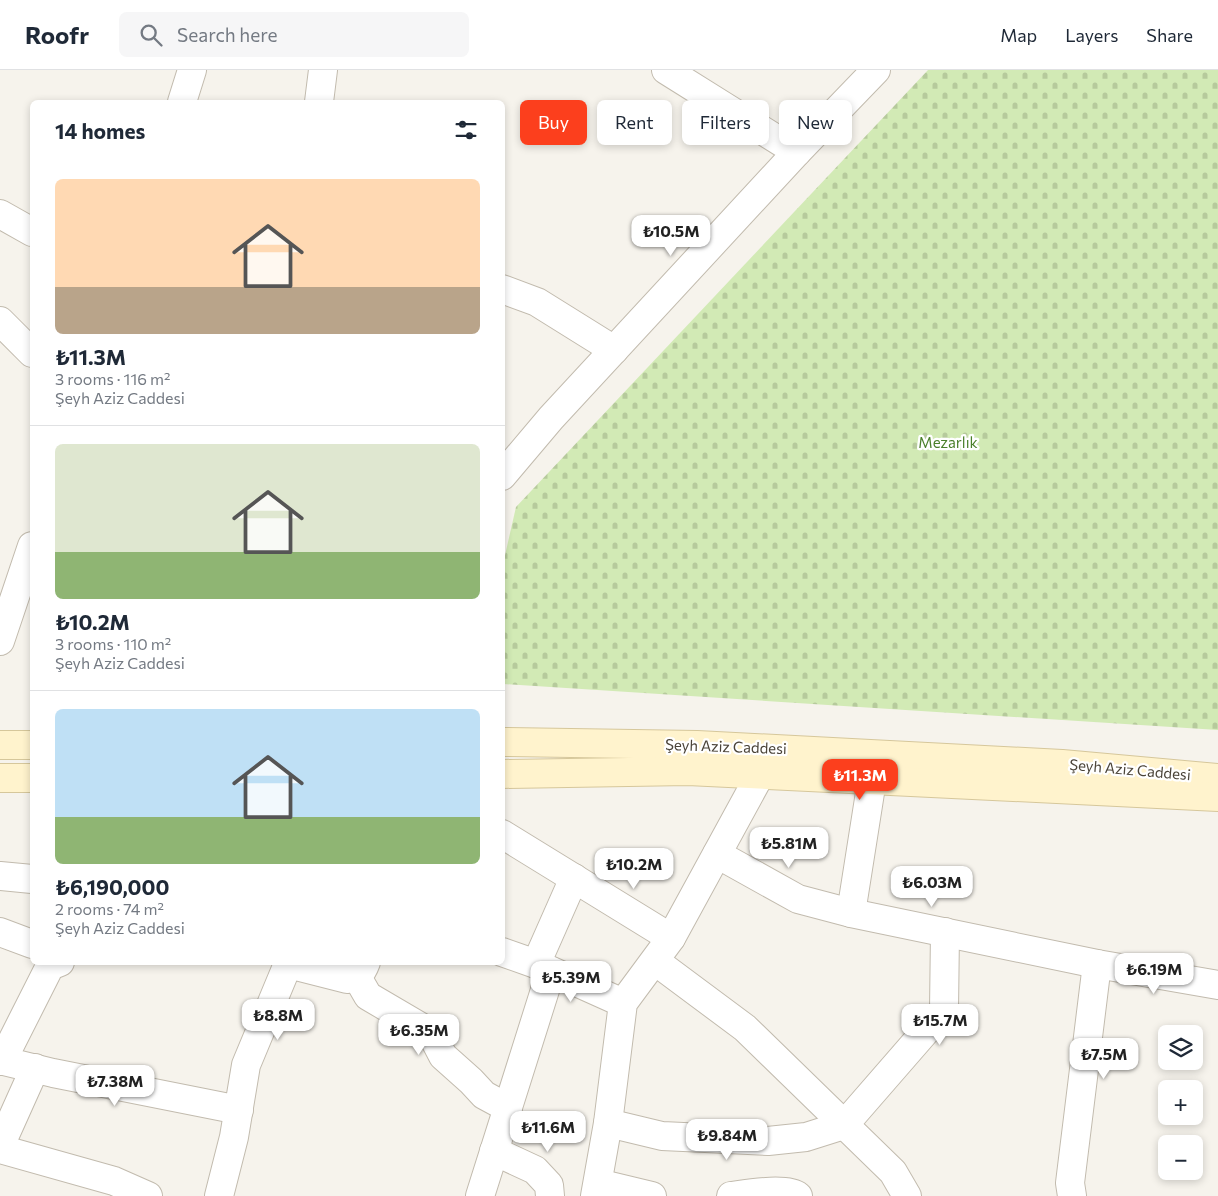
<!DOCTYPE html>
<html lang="en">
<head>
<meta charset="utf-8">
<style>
	:root { --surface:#fff; --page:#f6f6f7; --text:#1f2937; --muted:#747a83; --line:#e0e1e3; --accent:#fc3f1d }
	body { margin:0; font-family:Commissioner,sans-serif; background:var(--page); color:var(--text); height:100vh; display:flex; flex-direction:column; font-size:19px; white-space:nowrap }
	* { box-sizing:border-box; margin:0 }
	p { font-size:16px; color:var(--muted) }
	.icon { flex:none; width:28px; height:28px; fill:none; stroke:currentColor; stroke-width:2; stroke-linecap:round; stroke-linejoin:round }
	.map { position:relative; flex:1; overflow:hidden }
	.drawer { position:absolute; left:30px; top:30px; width:475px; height:865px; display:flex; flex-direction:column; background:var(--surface); border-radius:8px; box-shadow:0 2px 8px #0003 }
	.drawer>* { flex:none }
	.hud { position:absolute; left:520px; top:30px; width:475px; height:45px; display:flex; gap:10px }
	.fabs { position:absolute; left:1158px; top:955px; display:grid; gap:10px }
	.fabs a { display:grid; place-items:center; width:45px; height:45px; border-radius:8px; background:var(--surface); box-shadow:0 2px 8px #0003; font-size:25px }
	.price { position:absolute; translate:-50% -42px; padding:0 11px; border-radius:10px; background:#fff; color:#222; font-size:16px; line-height:32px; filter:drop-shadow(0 1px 2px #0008) }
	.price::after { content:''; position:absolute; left:50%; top:30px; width:15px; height:11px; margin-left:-8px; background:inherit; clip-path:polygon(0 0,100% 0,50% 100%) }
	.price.current { background:var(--accent); color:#fff }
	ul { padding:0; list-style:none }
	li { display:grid; align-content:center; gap:10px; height:265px; padding:0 25px }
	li+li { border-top:1px solid var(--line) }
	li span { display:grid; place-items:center; height:155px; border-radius:8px; color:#555 }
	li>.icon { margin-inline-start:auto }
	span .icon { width:90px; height:90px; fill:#fffc; stroke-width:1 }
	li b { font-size:21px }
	h2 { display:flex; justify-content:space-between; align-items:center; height:60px; padding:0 25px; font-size:21px }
	.tag { padding:0 18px; border-radius:8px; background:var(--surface); box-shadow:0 2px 8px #0003; font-size:18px; line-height:45px }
	.tag.current { background:var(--accent); color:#fff }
	header { display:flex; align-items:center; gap:30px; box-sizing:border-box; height:70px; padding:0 25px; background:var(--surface); border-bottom:1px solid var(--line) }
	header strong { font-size:24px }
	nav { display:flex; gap:28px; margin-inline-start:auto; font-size:18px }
	.search { width:350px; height:45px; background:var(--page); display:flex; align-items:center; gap:12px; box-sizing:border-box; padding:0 18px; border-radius:8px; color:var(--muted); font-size:19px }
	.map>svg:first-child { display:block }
</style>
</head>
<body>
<header>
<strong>Roofr</strong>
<div class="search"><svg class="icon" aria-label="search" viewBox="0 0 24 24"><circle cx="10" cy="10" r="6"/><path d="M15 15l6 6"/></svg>Search here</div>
<nav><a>Map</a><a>Layers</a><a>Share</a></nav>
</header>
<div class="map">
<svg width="1218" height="1126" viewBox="0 0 1218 1126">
	<defs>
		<pattern id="cemetery-stones" width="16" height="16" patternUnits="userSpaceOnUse" patternTransform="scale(1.25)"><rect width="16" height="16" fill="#d2eab5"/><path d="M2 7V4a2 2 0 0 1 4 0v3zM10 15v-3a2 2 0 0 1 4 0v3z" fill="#b6ca9c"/></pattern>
	</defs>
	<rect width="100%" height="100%" fill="#f6f3ec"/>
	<path fill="url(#cemetery-stones)" d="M 928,0 L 1218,0 L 1218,660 L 503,614 L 503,494 L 516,437 Z"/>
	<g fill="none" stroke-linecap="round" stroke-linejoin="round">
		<g stroke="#c2bbae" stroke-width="30">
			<g id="minor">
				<path d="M 666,0 L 797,82"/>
				<path d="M 319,32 L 323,0"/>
				<path d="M 0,144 L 32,162"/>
				<path d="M 502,219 L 537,232 L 614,280"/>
				<path d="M 0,251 L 32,283"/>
				<path d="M 502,406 L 551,348 L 797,82 L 876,0"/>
				<path d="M 872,710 L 851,843 L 1097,894 L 1218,915"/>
				<path d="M 502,764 L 671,868"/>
				<path d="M 717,784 L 798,829 L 851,843"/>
				<path d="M 0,806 L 32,809"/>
				<path d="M 0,862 L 32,874"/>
				<path d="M 502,882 L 536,894 L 623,933"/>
				<path d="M 655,891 L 745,958 L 893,1102 L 907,1126"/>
				<path d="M 287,892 L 288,894 L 347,909 C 358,907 362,903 366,892"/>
				<path d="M 536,894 L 574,808"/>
				<path d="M 357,907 L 368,926 L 431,963 L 443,986 L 471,1011 L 484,1025 L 508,1038"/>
				<path d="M 0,990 L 53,1003 L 239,1040"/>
				<path d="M 2,991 L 50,896 L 60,892"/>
				<path d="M 608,1053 L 662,1066 L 768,1071 L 806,1067 L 844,1055 L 944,940 L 945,862"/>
				<path d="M 0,1076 L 35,998"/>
				<path d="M 0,1079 L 114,1111 L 148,1126"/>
				<path d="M 494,1081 L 535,1100 L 549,1115 L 550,1126"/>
				<path d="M 598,1113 L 652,1126"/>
				<path d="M 219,1126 L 234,1067 L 246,995 L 288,894"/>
				<path d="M 480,1126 L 551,901"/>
				<path d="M 595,1126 L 608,1053 L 623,933 L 671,868 L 760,705"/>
				<path d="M 731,1126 C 746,1124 787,1117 798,1126"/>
				<path d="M 1072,1126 L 1070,1113 L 1097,894"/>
			</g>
		</g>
		<g stroke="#c2bbae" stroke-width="30">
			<g id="tertiary">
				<path d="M 182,32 L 192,0"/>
				<path d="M 0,571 L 32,476"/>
			</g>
		</g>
		<g stroke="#d6c79b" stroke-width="30">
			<g id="secondary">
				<path d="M 502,672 L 697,675 L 1062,694 L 1218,708"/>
				<path d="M 0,675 L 32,675"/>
				<path d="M 502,704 L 688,701 L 1218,727"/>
				<path d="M 0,708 L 32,708"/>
			</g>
		</g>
		<use href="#minor" stroke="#fff" stroke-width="28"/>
		<use href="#tertiary" stroke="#fff" stroke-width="28"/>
		<use href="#secondary" stroke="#fff3cd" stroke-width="28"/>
	</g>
	<g text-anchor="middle" stroke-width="4.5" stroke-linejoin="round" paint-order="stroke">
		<g font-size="15" fill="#4a7f2a" stroke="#fff">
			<text x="948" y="378">Mezarlık</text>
		</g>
		<g font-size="15" fill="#4b4439" stroke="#fff">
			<text transform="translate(726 677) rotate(2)" y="5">Şeyh Aziz Caddesi</text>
			<text transform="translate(1130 700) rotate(5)" y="5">Şeyh Aziz Caddesi</text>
		</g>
	</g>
</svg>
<div class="fabs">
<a><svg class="icon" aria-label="layers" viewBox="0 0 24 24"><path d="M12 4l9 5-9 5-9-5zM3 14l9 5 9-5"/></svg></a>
<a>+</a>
<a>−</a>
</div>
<b class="price" style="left:671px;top:187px">₺10.5M</b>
<b class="price current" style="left:860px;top:731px">₺11.3M</b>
<b class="price" style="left:789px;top:799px">₺5.81M</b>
<b class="price" style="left:634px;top:820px">₺10.2M</b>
<b class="price" style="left:932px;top:838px">₺6.03M</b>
<b class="price" style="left:1154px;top:925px">₺6.19M</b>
<b class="price" style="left:571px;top:933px">₺5.39M</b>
<b class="price" style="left:278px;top:971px">₺8.8M</b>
<b class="price" style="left:940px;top:976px">₺15.7M</b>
<b class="price" style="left:419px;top:986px">₺6.35M</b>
<b class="price" style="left:1104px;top:1010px">₺7.5M</b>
<b class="price" style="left:115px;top:1037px">₺7.38M</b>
<b class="price" style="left:548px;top:1083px">₺11.6M</b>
<b class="price" style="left:727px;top:1091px">₺9.84M</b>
<div class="hud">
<a class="tag current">Buy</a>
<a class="tag">Rent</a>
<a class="tag">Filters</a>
<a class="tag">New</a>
</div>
<section class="drawer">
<h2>14 homes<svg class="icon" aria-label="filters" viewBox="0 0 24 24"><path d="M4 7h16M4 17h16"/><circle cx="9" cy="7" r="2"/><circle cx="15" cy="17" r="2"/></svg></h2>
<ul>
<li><span style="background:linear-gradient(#ffd9b3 70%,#b9a48a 0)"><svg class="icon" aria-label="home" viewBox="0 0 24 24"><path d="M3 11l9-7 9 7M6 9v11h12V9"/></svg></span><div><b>₺11.3M</b><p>3 rooms · 116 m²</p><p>Şeyh Aziz Caddesi</p></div></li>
<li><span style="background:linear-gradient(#dfe7d0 70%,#8fb573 0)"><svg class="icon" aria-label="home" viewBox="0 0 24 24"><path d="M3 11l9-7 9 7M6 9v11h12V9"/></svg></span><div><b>₺10.2M</b><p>3 rooms · 110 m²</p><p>Şeyh Aziz Caddesi</p></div></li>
<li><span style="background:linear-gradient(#bfe0f5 70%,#8fb573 0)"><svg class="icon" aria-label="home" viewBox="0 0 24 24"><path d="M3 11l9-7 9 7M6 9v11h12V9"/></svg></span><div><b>₺6,190,000</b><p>2 rooms · 74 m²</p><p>Şeyh Aziz Caddesi</p></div></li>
</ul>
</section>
</div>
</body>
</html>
